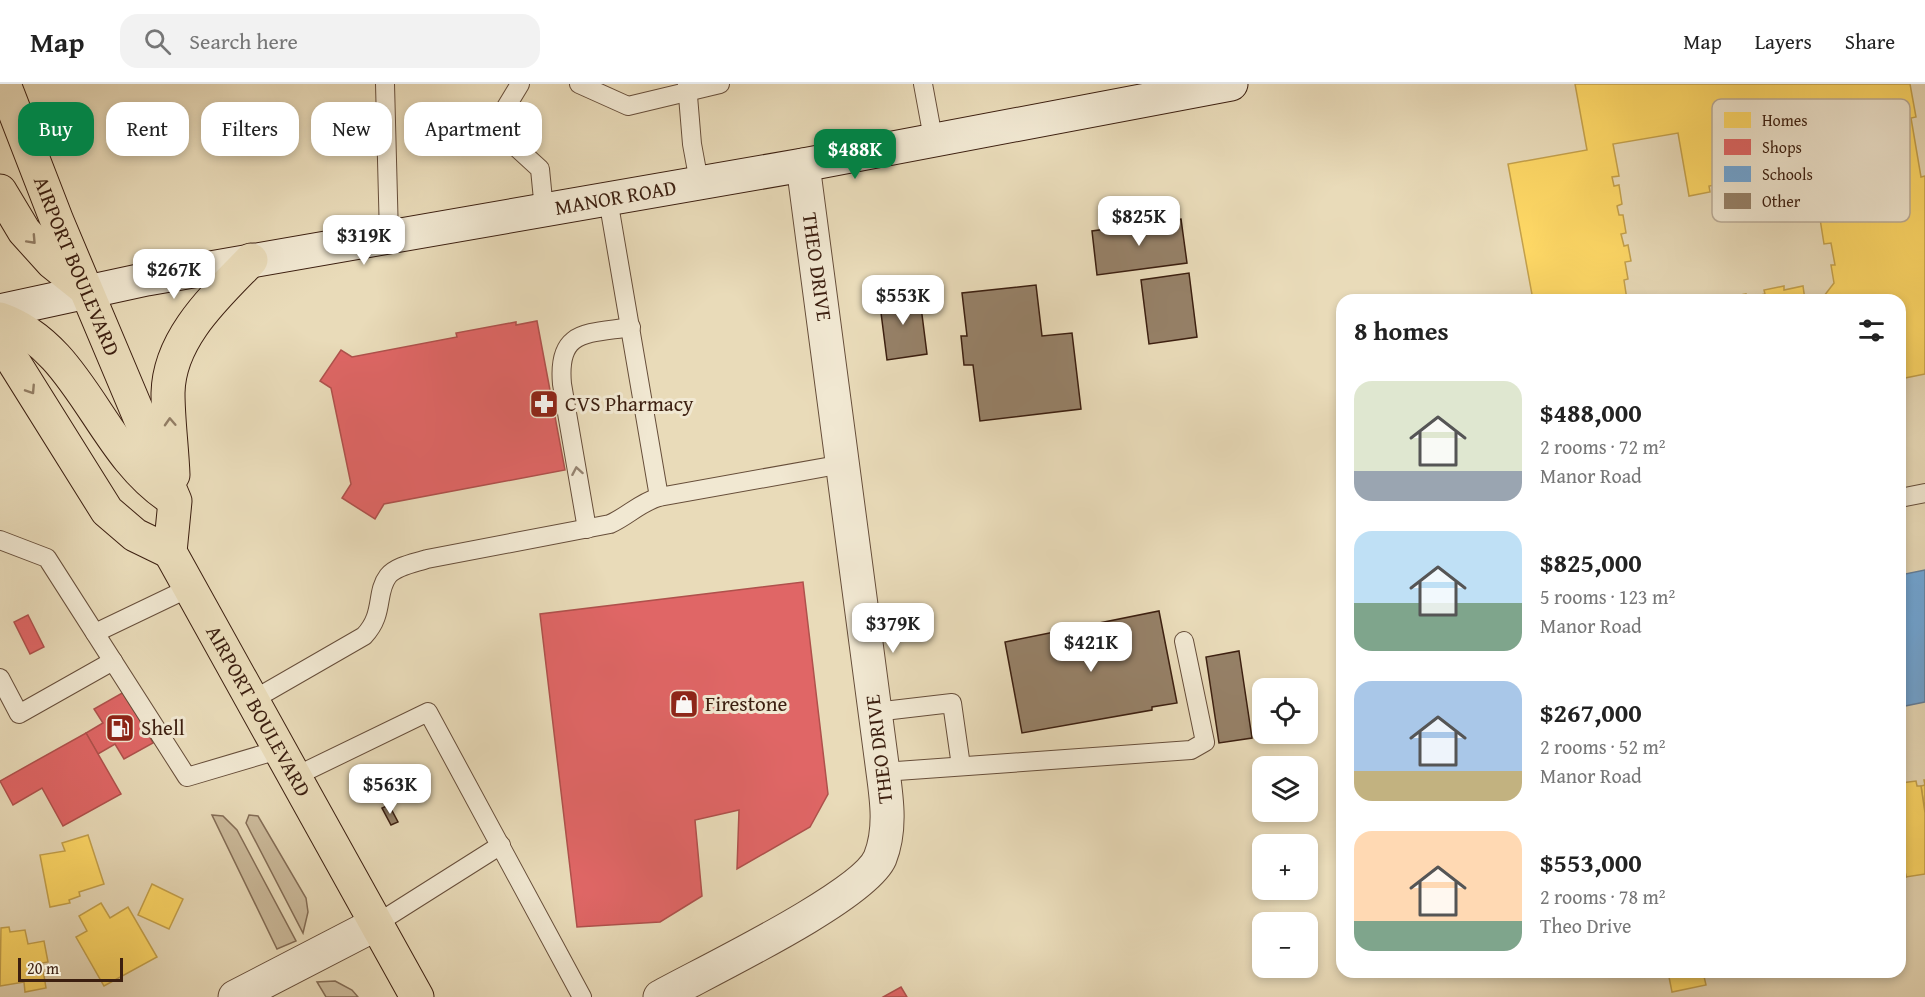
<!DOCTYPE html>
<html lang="en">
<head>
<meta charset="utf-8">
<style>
	:root { --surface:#fff; --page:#f2f2f2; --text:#222; --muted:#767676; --line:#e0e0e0; --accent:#0b8043 }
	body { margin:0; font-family:"Gentium Book Plus",serif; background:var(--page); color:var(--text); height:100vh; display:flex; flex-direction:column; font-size:22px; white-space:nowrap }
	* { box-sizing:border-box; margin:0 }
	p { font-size:20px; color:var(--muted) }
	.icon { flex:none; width:33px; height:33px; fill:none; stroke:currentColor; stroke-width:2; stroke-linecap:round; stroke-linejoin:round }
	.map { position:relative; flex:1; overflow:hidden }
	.drawer { position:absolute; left:1336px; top:210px; width:570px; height:684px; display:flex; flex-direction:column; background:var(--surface); border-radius:18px; box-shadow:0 3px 9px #0003 }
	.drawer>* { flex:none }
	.guide { position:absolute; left:18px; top:18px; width:570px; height:54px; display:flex; gap:12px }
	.tools { position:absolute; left:1252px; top:594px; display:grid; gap:12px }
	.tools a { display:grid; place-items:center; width:66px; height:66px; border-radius:12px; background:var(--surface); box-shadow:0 3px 9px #0003; font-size:30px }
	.scale { position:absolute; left:18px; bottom:15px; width:105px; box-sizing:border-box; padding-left:6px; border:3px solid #3c1f10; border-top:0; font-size:16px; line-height:21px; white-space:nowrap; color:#3c1f10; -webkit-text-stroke:4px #f1e8d2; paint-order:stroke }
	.price { position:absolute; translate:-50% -51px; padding:0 14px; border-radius:12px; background:#fff; color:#222; font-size:20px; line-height:39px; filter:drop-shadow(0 2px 3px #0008) }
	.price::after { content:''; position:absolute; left:50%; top:36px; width:18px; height:14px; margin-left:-9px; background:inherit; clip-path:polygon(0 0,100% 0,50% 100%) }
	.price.active { background:var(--accent); color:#fff }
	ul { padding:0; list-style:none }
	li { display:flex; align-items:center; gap:18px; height:150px; padding:0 18px }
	li span { display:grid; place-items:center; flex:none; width:168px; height:120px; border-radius:18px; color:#555 }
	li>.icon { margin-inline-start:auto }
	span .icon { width:72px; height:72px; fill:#fffc; stroke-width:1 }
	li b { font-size:26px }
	h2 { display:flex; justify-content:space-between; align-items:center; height:72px; padding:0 18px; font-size:26px }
	.pill { padding:0 21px; border-radius:18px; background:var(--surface); box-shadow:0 3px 9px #0003; font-size:21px; line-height:54px }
	.pill.active { background:var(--accent); color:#fff }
	header { display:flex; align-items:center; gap:36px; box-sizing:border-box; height:84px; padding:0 30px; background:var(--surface); border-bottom:2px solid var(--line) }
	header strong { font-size:28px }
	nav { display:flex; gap:33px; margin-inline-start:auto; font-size:21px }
	.search { width:420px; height:54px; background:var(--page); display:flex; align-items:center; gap:15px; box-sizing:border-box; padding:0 21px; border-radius:18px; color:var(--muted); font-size:22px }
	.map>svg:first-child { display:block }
</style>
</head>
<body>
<header>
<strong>Map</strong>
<div class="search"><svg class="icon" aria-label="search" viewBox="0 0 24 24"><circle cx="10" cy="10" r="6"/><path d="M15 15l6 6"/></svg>Search here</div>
<nav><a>Map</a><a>Layers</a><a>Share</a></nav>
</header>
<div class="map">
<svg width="1925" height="913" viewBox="0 0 1925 913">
	<rect width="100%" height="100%" fill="#e9dbb9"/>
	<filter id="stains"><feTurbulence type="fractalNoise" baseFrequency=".00333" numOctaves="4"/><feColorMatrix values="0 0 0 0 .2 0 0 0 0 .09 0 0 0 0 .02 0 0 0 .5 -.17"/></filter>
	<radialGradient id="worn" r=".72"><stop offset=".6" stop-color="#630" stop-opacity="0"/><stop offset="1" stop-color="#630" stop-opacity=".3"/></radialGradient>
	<g fill="#ccbb9c" stroke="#846d56" stroke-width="1.5">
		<path d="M 212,731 L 223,732 L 237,746 L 296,857 L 277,865 Z"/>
		<path d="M 249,731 L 258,732 L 306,814 L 308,828 L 303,849 L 246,739 Z"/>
		<path d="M 335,897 L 352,906 L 358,913 L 326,913 L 317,898 Z"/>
	</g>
	<g fill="#ffd966" stroke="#c4a14c" stroke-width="1.5">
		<path d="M 1575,0 L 1910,0 L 1916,33 L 1911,34 L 1921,93 L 1925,92 L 1925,290 L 1900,295 L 1900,216 L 1730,216 L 1731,213 L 1746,210 L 1747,214 L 1765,210 L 1764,206 L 1784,202 L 1784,206 L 1803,202 L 1805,216 L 1824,212 L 1834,199 L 1831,181 L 1835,181 L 1831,159 L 1824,160 L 1818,122 L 1821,120 L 1818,101 L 1815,102 L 1811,80 L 1798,71 L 1778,75 L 1781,88 L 1763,91 L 1764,98 L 1746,101 L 1746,96 L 1709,102 L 1710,108 L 1689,112 L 1678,49 L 1613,60 L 1619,92 L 1612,93 L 1614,102 L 1619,101 L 1622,120 L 1617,122 L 1619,131 L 1623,131 L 1626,149 L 1621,150 L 1624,162 L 1628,161 L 1631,177 L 1625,178 L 1628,195 L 1624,196 L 1627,216 L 1533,216 L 1508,80 L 1587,66 Z"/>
		<path d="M 1924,696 L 1925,696 L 1925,729 L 1921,702 L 1925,701 Z"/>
		<path d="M 1916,697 L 1917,702 L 1921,702 L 1925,729 L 1925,790 L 1906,793 L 1900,759 L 1900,722 L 1904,722 L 1901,699 Z"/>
		<path d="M 88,751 L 104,800 L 79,808 L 80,812 L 69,816 L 70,819 L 50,823 L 40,771 L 65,767 L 62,759 Z"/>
		<path d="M 1900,759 L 1906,793 L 1900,793 Z"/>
		<path d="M 152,800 L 183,815 L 169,845 L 138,831 Z"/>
		<path d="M 101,819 L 110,834 L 128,823 L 157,873 L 104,902 L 76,853 L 87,847 L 79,832 Z"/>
		<path d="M 9,843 L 10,848 L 25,846 L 28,860 L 44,857 L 48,878 L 42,879 L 46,904 L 25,908 L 24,898 L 0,902 L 1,844 Z"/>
		<path d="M 1668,888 L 1703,888 L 1706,901 L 1672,908 Z"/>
	</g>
	<g fill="#e06666" stroke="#af514c" stroke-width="1.5">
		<path d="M 537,237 L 565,386 L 384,420 L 375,435 L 342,414 L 351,400 L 331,304 L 320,297 L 341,266 L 352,273 L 457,253 L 456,249 L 516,238 L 516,241 Z"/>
		<path d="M 803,498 L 828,710 L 810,743 L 737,785 L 739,726 L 695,736 L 702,812 L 660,838 L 577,843 L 540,530 Z"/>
		<path d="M 28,531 L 44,563 L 30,570 L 14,538 Z"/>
		<path d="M 124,608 L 153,659 L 124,675 L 115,660 L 98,670 L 86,649 L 103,639 L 94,625 Z"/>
		<path d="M 86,649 L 121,710 L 63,742 L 42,704 L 13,721 L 0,697 Z"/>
		<path d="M 901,903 L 907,913 L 883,913 Z"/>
	</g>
	<path fill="#6fa8dc" stroke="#607f9f" stroke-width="1.5" d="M 1925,486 L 1925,618 L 1900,623 L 1900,491 Z"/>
	<g fill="#968168" stroke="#3c1f10" stroke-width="1.5">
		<path d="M 1181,135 L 1187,179 L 1097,191 L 1092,147 Z"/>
		<path d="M 1189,189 L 1197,253 L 1149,260 L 1141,196 Z"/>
		<path d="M 1036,201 L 1042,252 L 1072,249 L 1081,325 L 980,337 L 973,281 L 964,281 L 961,252 L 967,252 L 962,209 Z"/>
		<path d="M 919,207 L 927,270 L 887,276 L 879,213 Z"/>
		<path d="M 1159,527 L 1177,619 L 1152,623 L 1152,626 L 1022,649 L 1005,558 Z"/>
		<path d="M 1239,567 L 1252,654 L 1219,659 L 1206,573 Z"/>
		<path d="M 389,721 L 398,738 L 391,741 L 382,724 Z"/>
	</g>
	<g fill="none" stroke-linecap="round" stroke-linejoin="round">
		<g stroke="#674e3a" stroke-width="20">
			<g id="service">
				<path d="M 385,0 L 389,152"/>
				<path d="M 520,0 L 494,43 L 540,85 L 544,126"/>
				<path d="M 579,0 L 628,22 L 720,0"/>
				<path d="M 687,0 L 692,60 L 699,98"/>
				<path d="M 923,0 L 933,54"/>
				<path d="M 608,115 L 659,413"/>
				<path d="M 1900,414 L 1925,409"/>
				<path d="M 587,445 L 562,300 C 557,245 587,250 631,243"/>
				<path d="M 0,456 L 47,474 L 187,693 L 278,666"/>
				<path d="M 95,549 L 189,504"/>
				<path d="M 0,594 L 19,630 L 113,577"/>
				<path d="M 251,617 L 364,552 C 385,530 375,509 388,492 C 396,482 415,479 427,475 L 610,440 C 628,432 639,419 659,413 L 843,380"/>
				<path d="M 875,628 L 952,619 L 961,682"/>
				<path d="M 883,688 L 1191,666 L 1205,658 L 1184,557"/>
				<path d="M 294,693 L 428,628 L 582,913"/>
				<path d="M 376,840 L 501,761"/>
			</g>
		</g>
		<g stroke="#674e3a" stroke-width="35">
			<g id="minor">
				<path d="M 235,913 L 376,840"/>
				<path d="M 660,913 C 703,889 863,813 880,774 C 891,746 887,717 883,688 L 803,81"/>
			</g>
		</g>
		<g stroke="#3c1f10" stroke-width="35">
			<g id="secondary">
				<path id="s1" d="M 0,227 L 147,195 L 803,81 L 1231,0"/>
			</g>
		</g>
		<g stroke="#3c1f10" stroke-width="35">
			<g id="primary">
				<path id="s2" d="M 4,0 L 57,137 L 175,417 L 170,468 L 417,913"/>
				<path d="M 0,107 L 24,147 L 52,178 L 82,202"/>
				<path d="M 0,235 C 82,264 99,367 171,414"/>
				<path d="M 0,256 L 107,427 L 135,451 L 170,468"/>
				<path d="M 173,391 C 172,364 168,336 168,309 C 169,254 216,212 251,176"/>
			</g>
		</g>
		<use href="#service" stroke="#f1e8d2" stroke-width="18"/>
		<use href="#minor" stroke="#f1e8d2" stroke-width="33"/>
		<use href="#secondary" stroke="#f1e8d2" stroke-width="33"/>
		<use href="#primary" stroke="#e9dbb9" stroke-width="33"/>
	</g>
	<defs><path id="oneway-chevron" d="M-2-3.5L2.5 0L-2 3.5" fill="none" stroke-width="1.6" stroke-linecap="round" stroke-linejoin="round" transform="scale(1.5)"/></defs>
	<g stroke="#927d64">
		<use href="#oneway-chevron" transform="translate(32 156) rotate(47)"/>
		<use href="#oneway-chevron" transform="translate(31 306) rotate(57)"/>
		<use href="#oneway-chevron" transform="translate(170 338) rotate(-93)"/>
	</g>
	<use stroke="#968471" href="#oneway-chevron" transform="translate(577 387) rotate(-100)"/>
	<defs>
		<g id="pharmacy-square" transform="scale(1.5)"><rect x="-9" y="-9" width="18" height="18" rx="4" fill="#8f2418" stroke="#f1e8d2"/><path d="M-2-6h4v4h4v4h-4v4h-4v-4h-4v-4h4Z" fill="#fff"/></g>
		<g id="shop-square" transform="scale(1.5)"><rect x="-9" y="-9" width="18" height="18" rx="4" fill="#8f2418" stroke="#f1e8d2"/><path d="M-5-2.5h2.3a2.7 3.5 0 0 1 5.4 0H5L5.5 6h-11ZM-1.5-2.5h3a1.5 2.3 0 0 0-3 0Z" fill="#fff"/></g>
		<g id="fuel-square" transform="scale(1.5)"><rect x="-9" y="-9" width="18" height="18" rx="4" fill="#8f2418" stroke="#f1e8d2"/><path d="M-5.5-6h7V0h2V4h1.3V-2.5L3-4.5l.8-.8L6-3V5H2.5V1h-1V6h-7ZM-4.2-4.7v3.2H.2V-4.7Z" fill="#fff"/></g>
	</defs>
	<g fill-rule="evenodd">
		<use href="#pharmacy-square" x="544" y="320"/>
		<use href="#shop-square" x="684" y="620"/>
		<use href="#fuel-square" x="120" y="644"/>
	</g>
	<g text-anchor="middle" stroke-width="6" stroke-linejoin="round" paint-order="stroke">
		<g font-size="21" fill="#3c1f10" stroke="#f1e8d2">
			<text dy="7" stroke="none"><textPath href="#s1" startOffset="626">MANOR ROAD</textPath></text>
			<text dy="7" stroke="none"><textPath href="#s2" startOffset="196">AIRPORT BOULEVARD</textPath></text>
			<text transform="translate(817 183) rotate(82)" y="7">THEO DRIVE</text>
			<text dy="7" stroke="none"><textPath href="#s2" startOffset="684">AIRPORT BOULEVARD</textPath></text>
			<text transform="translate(879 665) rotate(-97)" y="7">THEO DRIVE</text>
		</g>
		<g font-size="21" fill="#3c1f10" stroke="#f1e8d2" text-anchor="start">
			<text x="565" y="327">CVS Pharmacy</text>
			<text x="705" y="627">Firestone</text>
			<text x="141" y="651">Shell</text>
		</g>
	</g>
	<rect x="1712" y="15" width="198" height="123" rx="9" fill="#f1e8d2" stroke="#bbac98" stroke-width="1.5"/>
	<rect x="1724" y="28" width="27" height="16" fill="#ffd966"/>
	<rect x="1724" y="55" width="27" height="16" fill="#e06666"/>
	<rect x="1724" y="82" width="27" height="16" fill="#6fa8dc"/>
	<rect x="1724" y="109" width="27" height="16" fill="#968168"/>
	<g font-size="16" fill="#3c1f10">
		<text x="1762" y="42">Homes</text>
		<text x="1762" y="69">Shops</text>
		<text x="1762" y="96">Schools</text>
		<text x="1762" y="123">Other</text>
	</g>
	<rect width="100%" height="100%" filter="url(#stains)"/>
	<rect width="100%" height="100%" fill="url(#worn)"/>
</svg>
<div class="tools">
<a><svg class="icon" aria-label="locate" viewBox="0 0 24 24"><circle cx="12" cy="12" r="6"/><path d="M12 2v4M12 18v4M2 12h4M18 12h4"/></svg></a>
<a><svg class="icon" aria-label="layers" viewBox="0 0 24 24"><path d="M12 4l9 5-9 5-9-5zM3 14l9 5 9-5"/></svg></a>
<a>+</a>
<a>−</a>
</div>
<div class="scale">20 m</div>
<b class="price active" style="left:855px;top:96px">$488K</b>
<b class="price" style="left:1139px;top:163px">$825K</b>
<b class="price" style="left:364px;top:182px">$319K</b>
<b class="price" style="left:174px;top:216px">$267K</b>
<b class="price" style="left:903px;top:242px">$553K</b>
<b class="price" style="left:893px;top:570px">$379K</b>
<b class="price" style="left:1091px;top:589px">$421K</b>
<b class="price" style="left:390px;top:731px">$563K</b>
<div class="guide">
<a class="pill active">Buy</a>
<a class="pill">Rent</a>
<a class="pill">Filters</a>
<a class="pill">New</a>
<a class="pill">Apartment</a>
</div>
<section class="drawer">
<h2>8 homes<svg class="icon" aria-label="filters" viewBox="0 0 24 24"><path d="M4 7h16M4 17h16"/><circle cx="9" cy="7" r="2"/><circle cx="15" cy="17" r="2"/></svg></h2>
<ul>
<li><span style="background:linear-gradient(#dfe7d0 75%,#9aa5b1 0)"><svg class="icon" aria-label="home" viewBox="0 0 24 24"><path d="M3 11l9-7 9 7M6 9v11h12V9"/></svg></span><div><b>$488,000</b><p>2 rooms · 72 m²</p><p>Manor Road</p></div></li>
<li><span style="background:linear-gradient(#bfe0f5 60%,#7fa58c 0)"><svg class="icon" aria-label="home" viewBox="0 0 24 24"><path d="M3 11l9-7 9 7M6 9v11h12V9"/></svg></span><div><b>$825,000</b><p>5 rooms · 123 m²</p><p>Manor Road</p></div></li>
<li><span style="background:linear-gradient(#a9c7e8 75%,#c2b280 0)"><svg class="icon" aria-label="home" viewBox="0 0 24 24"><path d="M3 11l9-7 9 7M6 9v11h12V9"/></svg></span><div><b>$267,000</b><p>2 rooms · 52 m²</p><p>Manor Road</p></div></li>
<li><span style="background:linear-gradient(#ffd9b3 75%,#7fa58c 0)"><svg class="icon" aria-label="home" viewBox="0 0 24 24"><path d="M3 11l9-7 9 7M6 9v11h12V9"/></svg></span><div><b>$553,000</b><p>2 rooms · 78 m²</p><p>Theo Drive</p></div></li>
</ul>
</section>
</div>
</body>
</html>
